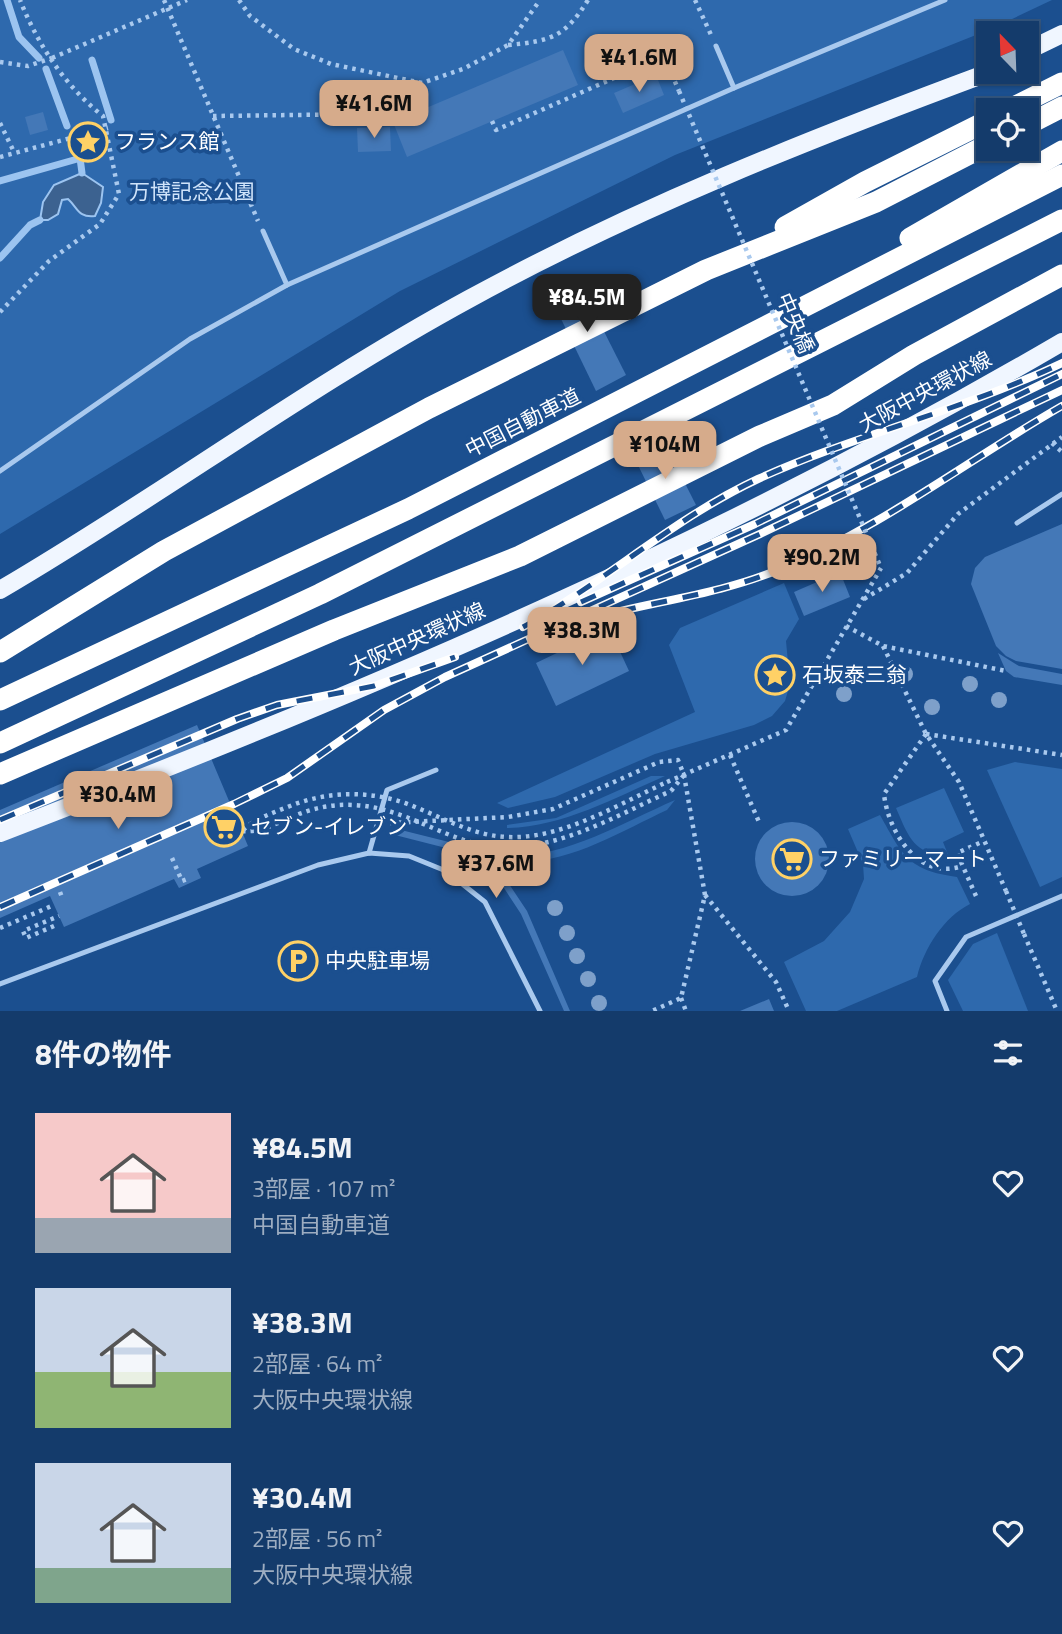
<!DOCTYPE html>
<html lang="ja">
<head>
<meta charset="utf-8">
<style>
	:root { --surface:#143b6b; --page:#214673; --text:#f1f3f6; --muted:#9dadc1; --line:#33557e; --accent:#d6ab8b }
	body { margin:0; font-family:"Titillium Web","Noto Sans JP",sans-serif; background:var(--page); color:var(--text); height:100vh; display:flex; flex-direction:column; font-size:26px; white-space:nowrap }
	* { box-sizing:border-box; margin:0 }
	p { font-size:23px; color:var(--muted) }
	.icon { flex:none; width:38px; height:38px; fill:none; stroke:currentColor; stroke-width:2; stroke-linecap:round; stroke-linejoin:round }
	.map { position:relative; height:1011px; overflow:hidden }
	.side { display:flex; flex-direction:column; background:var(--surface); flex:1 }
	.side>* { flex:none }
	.needle { width:46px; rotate:337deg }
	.tools { position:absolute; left:976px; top:21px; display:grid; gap:14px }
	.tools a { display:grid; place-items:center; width:63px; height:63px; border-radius:0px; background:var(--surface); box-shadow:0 2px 5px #0004,0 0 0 2px var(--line); font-size:35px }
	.price { position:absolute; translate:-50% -60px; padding:0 16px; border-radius:14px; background:var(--accent); color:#111; font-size:23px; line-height:46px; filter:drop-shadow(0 2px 4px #0008) }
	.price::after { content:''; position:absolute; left:50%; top:42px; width:21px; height:16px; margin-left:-10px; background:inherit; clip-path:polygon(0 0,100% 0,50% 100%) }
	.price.current { background:#222; color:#fff }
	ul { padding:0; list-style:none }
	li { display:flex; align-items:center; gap:21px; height:175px; padding:0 35px }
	li span { display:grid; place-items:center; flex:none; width:196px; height:140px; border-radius:0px; color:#555 }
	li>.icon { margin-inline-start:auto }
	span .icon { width:84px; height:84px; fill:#fffc; stroke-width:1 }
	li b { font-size:30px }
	h2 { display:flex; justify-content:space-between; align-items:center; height:84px; padding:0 35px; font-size:30px }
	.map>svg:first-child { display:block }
</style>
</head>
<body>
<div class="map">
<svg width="1062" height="1011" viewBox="0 0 1062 1011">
	<rect width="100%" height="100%" fill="#1b4f8f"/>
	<g fill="#2e69ad">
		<path d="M 0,0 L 1052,0 L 991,29 L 675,155 L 400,291 L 0,534 Z"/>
		<path d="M 784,583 L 799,619 L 786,641 L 790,684 L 785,701 L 772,716 L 754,725 L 655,754 L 555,797 L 508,808 L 497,803 L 695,712 L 669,645 L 680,628 Z"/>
		<path d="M 1015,762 L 1062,769 L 1062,877 L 1040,887 L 987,770 Z"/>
		<path d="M 651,776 L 665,776 C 614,798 563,827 507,828 L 507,825 L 556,818 Z"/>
		<path d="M 944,788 L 964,832 L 943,842 L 949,857 C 914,854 909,838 896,808 Z"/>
		<path d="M 675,800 L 667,810 C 617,833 555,873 497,859 L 498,856 C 560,861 620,824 675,800 Z"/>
		<path d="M 880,815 C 903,856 908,870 957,877 L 970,904 C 944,917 924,948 917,977 L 837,1011 L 806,1011 L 784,962 L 824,941 L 850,912 L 864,879 L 863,864 L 848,829 Z"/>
		<path d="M 997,933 L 1028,1011 L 963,1011 L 948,980 L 973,944 Z"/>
	</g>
	<path fill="#3c6290" stroke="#9cc4f0" stroke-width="2" d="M 82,173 L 103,187 L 101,203 L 95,216 C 78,218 78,208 68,199 L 62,200 L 58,214 L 48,220 L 40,220 L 43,202 L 54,185 Z"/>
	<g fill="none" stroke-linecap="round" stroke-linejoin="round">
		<g stroke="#9cc4f0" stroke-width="7">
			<path d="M 7,0 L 19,37 L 39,58"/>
			<path d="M 92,60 L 111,120"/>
			<path d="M 46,69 L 67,126"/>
			<path d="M 80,158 L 82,173"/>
			<path d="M 0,181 L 95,154"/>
			<path d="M 0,258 L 30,225 L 40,220"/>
		</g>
	</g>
	<g fill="#4478b7">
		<path d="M 563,50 L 578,85 L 407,157 L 393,122 Z"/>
		<path d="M 656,75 L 664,95 L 623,113 L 614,93 Z"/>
		<path d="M 43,112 L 48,130 L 30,135 L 25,117 Z"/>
		<path d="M 390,127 L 391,151 L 358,152 L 357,128 Z"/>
		<path d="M 577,278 L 626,375 L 596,391 L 548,292 Z"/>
		<path d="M 664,442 L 696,505 L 665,520 L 634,457 Z"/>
		<path d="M 1062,524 L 1062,669 L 1016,661 L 1006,656 L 996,646 L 971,584 L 975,568 L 985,557 Z"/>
		<path d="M 840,572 L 850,597 L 804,616 L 794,592 Z"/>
		<path d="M 609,628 L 629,671 L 556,706 L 536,663 Z"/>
		<path d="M 998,653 L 1019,666 L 1062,674 L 1062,685 L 1014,677 L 1006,671 Z"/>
		<path d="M 197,725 L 248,846 L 197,869 L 201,878 L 179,888 L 174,879 L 64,927 L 50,896 L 0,918 L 0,810 Z"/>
		<circle cx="792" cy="859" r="37"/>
		<path d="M 393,828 L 449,842 L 507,881 L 527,911 L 570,1011 L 564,1011 L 521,914 L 502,885 L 446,848 L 391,834 Z"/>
		<path d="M 769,999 L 774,1011 L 740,1011 Z"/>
	</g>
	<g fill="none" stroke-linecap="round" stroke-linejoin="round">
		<g stroke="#a9c9ee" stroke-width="4.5" stroke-dasharray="3.5 5" stroke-linecap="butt">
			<path d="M 164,0 L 258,221"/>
			<path d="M 239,0 L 250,16 L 294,49 L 331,64 L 422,83 L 463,69 L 508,45 L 540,0"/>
			<path d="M 695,0 L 712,37"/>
			<path d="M 508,45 C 551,41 565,37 588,0"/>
			<path d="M 0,62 L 28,66 L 52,58"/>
			<path d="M 213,116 L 375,114 L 421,84"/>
			<path d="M 492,121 L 496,130 L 664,56 L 679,91"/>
			<path d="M 0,123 L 14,152"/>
			<path d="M 0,157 L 108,128"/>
			<path d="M 0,312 L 49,261 L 100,224 L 119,194 L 103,116 C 65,86 38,45 20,0"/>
			<path d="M 1052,443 L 1062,452"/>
			<path d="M 864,599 L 907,573 L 958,514 L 1062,437"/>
			<path d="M 846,626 L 883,646 L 1006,671"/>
			<path d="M 883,646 L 926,734 L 959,782 L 1006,891"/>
			<path d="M 926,734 L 884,794 C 888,832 919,881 962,866"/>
			<path d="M 926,734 L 1062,755"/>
			<path d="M 730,755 L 759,822"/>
			<path d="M 667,782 L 786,730 L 881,568"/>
			<path d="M 671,791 L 684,775"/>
			<path d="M 390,823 L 508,817 L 553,809 L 659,762 L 678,760 L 684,775 L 705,895 L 681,998 L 652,1011"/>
			<path d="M 172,858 L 182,881 L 190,878"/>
			<path d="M 60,892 L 63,900"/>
			<path d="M 705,895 L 776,982 L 789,1011"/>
			<path d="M 976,896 L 957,853 L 984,841"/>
			<path d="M 54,926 L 26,938 L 23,931 L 59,916"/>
			<path d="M 0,928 L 54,905"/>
			<path d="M 1024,934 L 1057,1011"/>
			<path d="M 681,998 L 686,1011"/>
		</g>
		<g stroke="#a9c9ee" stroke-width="5">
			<path d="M 716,46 L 734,88"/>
			<path d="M 263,231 L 287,285"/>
			<path d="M 0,471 L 190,339 L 287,285 L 734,88 L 945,0"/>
			<path d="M 1017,523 L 1062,494"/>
			<path d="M 369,853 L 387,790 L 436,770"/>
			<path d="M 0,984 L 318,865 L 369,853 L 409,856 L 446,871 L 485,902 L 540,1011"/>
			<path d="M 947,1011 L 935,981 L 966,937 L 1062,896"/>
		</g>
		<g stroke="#f0f6ff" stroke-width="18">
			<path d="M 1027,51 L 1062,34"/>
			<path d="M 0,590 C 159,497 307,387 469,299 C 635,208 812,138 990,72"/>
			<path d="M 0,833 C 363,694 726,539 1062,342"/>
		</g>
		<g stroke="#fff" stroke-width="21">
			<path d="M 1008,110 L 1062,83"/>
			<path d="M 1027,125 L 1062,107"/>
			<path d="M 785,227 L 865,182 L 989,120"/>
			<path d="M 910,238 L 1062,151"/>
			<path d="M 0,652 L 164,551 L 429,408 L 706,270 L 876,202 L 989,144"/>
			<path d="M 0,700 L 408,509 L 1062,175"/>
			<path d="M 0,743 L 320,594 L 1062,220"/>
			<path d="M 0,774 L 334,630 L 520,556 L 760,436 L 833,405 L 914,355 L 1062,275"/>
		</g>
		<g stroke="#fff" stroke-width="8">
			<g id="rail">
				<path d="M 581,602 L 755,524 L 1062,374"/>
				<path d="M 589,619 C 653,601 719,595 780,569 C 881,528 968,460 1062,406"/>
				<path d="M 523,627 C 604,583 674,518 758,479 C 857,434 964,410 1062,363"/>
				<path d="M 0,820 L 237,719 L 277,705 L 374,686 L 455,657"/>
				<path d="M 0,907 L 234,804 L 287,778 L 384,710 L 445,677 L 760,534 L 1062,390"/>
			</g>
		</g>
		<use href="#rail" stroke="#1b4f8f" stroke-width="5" stroke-dasharray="16" stroke-linecap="butt"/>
		<g stroke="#a9c9ee" stroke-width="4.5" stroke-dasharray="3.5 5" stroke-linecap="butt">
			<path d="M 52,58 L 187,0"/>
			<path d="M 679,91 L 881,568"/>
			<path d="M 243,830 C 256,818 273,813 290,806 C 327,791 372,790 410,805 C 442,817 471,835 506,837 C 562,840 618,804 667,782"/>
			<path d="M 242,831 C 264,833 281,820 302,813 C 318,807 336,804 354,805 C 397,807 430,830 470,842 C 541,862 608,819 671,791"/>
			<path d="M 1006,891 L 1024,934"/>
		</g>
	</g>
	<g fill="#7ea0ca">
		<circle cx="905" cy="674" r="8"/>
		<circle cx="970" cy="684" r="8"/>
		<circle cx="844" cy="694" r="8"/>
		<circle cx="999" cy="700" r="8"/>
		<circle cx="932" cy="707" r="8"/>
		<circle cx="555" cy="908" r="8"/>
		<circle cx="567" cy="933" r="8"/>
		<circle cx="577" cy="956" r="8"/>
		<circle cx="588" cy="979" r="8"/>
		<circle cx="599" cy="1003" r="8"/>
	</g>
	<defs>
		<g id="sight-ring" transform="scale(2.0125)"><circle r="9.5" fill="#1b4f8f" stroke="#ffd166" stroke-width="1.5"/><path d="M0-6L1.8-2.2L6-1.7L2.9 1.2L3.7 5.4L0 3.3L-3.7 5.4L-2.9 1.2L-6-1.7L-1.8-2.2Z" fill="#ffd166"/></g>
		<g id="supermarket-ring" transform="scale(2.0125)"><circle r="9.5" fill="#1b4f8f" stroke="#ffd166" stroke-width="1.5"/><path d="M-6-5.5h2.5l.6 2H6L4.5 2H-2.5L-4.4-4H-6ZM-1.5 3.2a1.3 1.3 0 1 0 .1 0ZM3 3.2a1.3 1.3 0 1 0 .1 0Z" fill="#ffd166"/></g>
		<g id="parking-ring" transform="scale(2.0125)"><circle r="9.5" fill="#1b4f8f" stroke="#ffd166" stroke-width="1.5"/><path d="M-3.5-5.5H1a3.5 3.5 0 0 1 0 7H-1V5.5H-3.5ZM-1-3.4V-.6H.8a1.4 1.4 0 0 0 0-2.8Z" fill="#ffd166"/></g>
	</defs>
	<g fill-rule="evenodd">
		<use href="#sight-ring" x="88" y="142"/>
		<use href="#sight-ring" x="775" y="675"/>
		<use href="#supermarket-ring" x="224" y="827"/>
		<use href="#supermarket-ring" x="792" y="859"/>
		<use href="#parking-ring" x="298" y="961"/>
	</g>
	<g text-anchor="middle" stroke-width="7" stroke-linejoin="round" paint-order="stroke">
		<g font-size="21" fill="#fff" stroke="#1b4f8f" text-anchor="start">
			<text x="115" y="149">フランス館</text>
			<text x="802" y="682">石坂泰三翁</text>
			<text x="251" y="834">セブン-イレブン</text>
			<text x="819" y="866">ファミリーマート</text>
			<text x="325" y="968">中央駐車場</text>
		</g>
		<g font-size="21" fill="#cfe3fa" stroke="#1b4f8f">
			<text x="192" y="199">万博記念公園</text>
		</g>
		<g font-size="21" fill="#fff" stroke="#1b4f8f">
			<text transform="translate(795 323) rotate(67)" y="7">中央橋</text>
			<text transform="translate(925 392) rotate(-28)" y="7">大阪中央環状線</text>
			<text transform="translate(523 423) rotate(-27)" y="7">中国自動車道</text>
			<text transform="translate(417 639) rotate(-24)" y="7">大阪中央環状線</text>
		</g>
	</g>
</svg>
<div class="tools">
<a><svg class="needle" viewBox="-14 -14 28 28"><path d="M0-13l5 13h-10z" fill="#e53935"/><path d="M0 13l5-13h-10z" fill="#9dadc1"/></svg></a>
<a><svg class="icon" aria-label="locate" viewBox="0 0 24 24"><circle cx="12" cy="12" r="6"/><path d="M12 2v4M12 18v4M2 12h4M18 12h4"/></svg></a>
</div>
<b class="price" style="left:639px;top:94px">¥41.6M</b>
<b class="price" style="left:374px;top:140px">¥41.6M</b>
<b class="price current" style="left:587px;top:334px">¥84.5M</b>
<b class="price" style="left:665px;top:481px">¥104M</b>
<b class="price" style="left:822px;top:594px">¥90.2M</b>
<b class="price" style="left:582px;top:667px">¥38.3M</b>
<b class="price" style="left:118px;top:831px">¥30.4M</b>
<b class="price" style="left:496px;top:900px">¥37.6M</b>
</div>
<section class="side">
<h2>8件の物件<svg class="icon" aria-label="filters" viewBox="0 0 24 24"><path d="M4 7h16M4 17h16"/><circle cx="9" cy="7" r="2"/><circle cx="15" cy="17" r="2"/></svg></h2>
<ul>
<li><span style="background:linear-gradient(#f6c9c9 75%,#9aa5b1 0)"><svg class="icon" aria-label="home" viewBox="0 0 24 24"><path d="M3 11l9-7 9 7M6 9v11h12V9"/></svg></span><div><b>¥84.5M</b><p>3部屋 · 107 m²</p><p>中国自動車道</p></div><svg class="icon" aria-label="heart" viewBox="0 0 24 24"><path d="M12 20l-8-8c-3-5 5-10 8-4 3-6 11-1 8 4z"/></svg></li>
<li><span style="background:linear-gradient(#c9d6e8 60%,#8fb573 0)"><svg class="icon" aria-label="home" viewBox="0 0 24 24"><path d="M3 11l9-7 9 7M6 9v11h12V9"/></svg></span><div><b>¥38.3M</b><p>2部屋 · 64 m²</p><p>大阪中央環状線</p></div><svg class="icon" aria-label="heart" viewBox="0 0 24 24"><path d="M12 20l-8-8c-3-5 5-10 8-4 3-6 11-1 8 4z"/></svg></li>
<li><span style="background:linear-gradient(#c9d6e8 75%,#7fa58c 0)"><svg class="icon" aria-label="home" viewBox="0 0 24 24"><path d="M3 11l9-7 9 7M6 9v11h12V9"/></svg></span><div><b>¥30.4M</b><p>2部屋 · 56 m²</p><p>大阪中央環状線</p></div><svg class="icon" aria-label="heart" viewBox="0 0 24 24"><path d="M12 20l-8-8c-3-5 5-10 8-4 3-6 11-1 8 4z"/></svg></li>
</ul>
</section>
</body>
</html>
